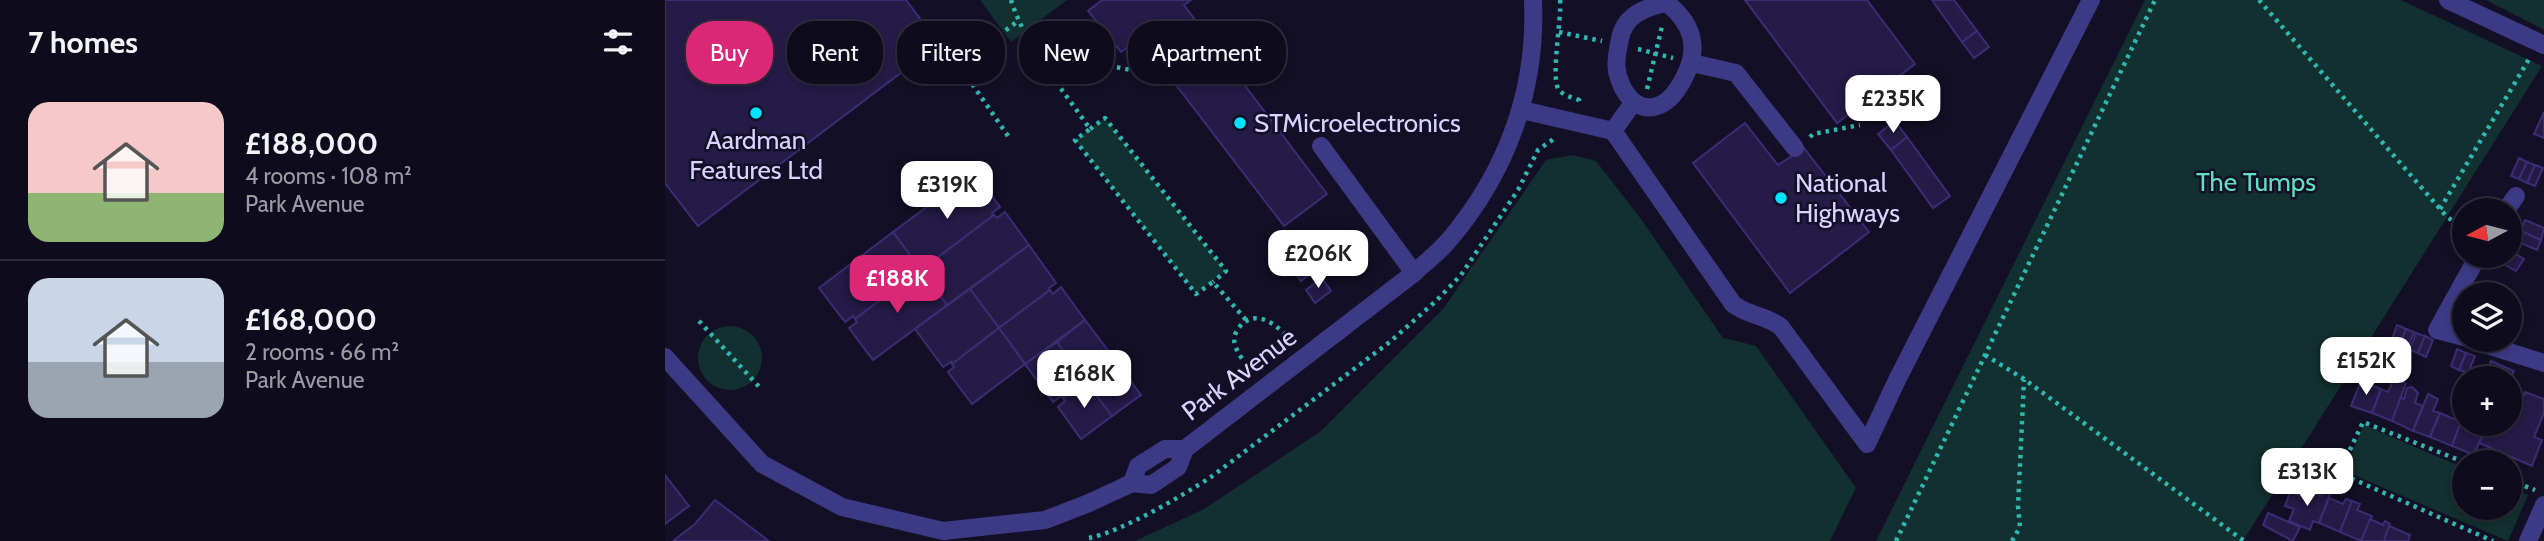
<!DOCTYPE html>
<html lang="en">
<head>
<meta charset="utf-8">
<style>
	:root { --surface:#0e0b1c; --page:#171425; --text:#f1f3f6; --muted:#9b9ba3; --line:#2e2b3b; --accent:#db2777 }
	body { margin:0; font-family:Cabin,sans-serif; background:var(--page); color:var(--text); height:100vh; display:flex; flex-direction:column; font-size:26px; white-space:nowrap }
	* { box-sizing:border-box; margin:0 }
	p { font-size:23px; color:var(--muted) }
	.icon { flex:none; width:38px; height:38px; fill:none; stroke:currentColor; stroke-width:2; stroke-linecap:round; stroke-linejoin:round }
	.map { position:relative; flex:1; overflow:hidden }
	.side { display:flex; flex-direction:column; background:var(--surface); width:665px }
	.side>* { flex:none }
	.hud { position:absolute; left:21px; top:21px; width:665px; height:63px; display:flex; gap:14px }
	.needle { width:46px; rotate:263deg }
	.buttons { position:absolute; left:1787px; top:198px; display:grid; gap:14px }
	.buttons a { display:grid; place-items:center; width:70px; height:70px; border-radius:50%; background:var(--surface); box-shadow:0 4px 10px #0003,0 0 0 2px var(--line); font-size:35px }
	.price { position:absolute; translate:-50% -60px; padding:0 16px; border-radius:14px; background:#fff; color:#222; font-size:23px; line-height:46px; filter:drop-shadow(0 2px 4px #0008) }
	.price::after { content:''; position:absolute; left:50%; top:42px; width:21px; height:16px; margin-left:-10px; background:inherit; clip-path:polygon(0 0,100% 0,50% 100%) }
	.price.on { background:var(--accent); color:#fff }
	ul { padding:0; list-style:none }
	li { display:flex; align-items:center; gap:21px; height:175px; padding:0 28px }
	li+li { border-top:2px solid var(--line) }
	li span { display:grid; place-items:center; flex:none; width:196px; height:140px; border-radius:21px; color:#555 }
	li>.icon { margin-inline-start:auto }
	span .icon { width:84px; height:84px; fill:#fffc; stroke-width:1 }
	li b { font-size:30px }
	h2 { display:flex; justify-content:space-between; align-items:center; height:84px; padding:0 28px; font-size:30px }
	.pill { padding:0 24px; border-radius:28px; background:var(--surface); box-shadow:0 4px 10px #0003,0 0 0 2px var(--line); font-size:24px; line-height:63px }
	.pill.on { background:var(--accent); color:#fff }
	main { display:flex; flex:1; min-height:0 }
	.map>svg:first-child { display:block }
</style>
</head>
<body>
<main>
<section class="side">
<h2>7 homes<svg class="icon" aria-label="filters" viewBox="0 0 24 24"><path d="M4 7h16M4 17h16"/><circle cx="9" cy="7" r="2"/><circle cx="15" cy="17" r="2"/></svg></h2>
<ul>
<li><span style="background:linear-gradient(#f6c9c9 65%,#8fb573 0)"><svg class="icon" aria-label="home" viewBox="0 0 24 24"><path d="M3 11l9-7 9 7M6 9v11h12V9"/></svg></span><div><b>£188,000</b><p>4 rooms · 108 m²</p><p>Park Avenue</p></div></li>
<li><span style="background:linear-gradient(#c9d6e8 60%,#9aa5b1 0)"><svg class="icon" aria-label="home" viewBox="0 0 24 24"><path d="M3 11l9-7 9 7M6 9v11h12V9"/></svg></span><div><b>£168,000</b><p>2 rooms · 66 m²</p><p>Park Avenue</p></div></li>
</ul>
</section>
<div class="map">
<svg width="1879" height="541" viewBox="0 0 1879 541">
	<rect width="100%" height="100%" fill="#130f26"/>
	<g fill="#12302f">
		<path d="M 315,0 L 402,0 L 346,42 Z"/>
		<path d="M 1480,0 L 1736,0 L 1877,66 L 1578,541 L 1211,541 Z"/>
		<path d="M 1821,0 L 1879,0 L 1879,30 Z"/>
		<path d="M 440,118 L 561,271 L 531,294 L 410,140 Z"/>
		<path d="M 908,155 L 931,161 L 976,219 L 1058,338 L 1091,346 L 1191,488 L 1165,541 L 470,541 L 539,509 L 656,431 L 778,309 L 881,160 Z"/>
		<circle cx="65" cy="358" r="32"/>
		<path d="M 1699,425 L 1799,468 L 1799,508 L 1844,508 L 1845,487 L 1863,495 L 1843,541 L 1679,471 Z"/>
	</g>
	<g fill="#241b47" stroke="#3b2d73" stroke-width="2">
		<path d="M 0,0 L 241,0 L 274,44 L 33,226 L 0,183 Z"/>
		<path d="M 437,0 L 526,0 L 519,5 L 662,194 L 619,226 L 475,38 L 456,52 L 423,11 Z"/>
		<path d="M 1080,0 L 1202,0 L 1250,64 L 1172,123 Z"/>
		<path d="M 1267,0 L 1289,0 L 1312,31 L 1297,42 Z"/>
		<path d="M 1312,31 L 1324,47 L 1309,58 L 1297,42 Z"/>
		<path d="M 1879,112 L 1879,138 L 1869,134 Z"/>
		<path d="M 1230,121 L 1242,137 L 1226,150 L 1213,134 Z"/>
		<path d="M 1080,123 L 1113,165 L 1139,148 L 1204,232 L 1125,293 L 1028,163 Z"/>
		<path d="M 1242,137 L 1285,196 L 1268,208 L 1226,150 Z"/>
		<path d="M 1854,158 L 1862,162 L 1854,179 L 1846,176 Z"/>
		<path d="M 1862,162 L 1870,165 L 1862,183 L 1854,179 Z"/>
		<path d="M 1870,165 L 1878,168 L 1870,186 L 1862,183 Z"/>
		<path d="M 309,172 L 335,207 L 327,213 L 329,215 L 256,270 L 228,232 Z"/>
		<path d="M 340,212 L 364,245 L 282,305 L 256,270 L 329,215 L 332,218 Z"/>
		<path d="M 1860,220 L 1879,228 L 1876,240 L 1856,231 Z"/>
		<path d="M 1856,231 L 1876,240 L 1872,250 L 1851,241 Z"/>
		<path d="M 228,232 L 256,270 L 190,319 L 188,316 L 180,322 L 154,288 Z"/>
		<path d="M 364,245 L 391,283 L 384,288 L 385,290 L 334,328 L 305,289 Z"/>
		<path d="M 1844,250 L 1859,259 L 1851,271 L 1835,262 L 1839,256 L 1844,256 Z"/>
		<path d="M 645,254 L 654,267 L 636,281 L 626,268 Z"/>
		<path d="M 256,270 L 282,305 L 208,360 L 184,328 L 192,322 L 190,319 Z"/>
		<path d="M 657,278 L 666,291 L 650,303 L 641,290 Z"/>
		<path d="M 396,287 L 420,320 L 360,364 L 334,328 L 385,290 L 388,294 Z"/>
		<path d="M 305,289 L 334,328 L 287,364 L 286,362 L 278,367 L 250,329 Z"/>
		<path d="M 420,320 L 448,357 L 441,363 L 443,365 L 421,382 L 392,342 Z"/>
		<path d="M 1732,325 L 1741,329 L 1734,346 L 1726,342 Z"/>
		<path d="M 334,328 L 360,364 L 307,404 L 283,372 L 289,367 L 287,364 Z"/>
		<path d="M 1741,329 L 1749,332 L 1742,349 L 1734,346 Z"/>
		<path d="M 1751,333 L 1760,336 L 1753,353 L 1745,350 Z"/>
		<path d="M 1760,336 L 1768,340 L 1761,357 L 1753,353 Z"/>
		<path d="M 392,342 L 421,382 L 398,398 L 396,396 L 388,402 L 360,364 Z"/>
		<path d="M 1792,349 L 1801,353 L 1794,370 L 1786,366 Z"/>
		<path d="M 1801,353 L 1810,356 L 1803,373 L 1794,370 Z"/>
		<path d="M 1826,361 L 1849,371 L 1846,378 L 1823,369 Z"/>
		<path d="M 452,363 L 476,395 L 447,416 L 421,382 L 443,365 L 445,368 Z"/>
		<path d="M 1729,379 L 1741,383 L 1727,421 L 1707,413 L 1716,389 L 1723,392 Z"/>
		<path d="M 1696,381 L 1716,389 L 1707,413 L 1686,406 Z"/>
		<path d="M 421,382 L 447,416 L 416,439 L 393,407 L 400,401 L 398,398 Z"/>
		<path d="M 1747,387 L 1753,393 L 1750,403 L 1758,406 L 1748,431 L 1727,421 L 1736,397 L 1739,399 L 1742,388 Z"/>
		<path d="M 1860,392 L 1879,399 L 1879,413 L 1869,437 L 1877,440 L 1867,466 L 1814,443 L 1822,424 L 1837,424 L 1846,427 Z"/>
		<path d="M 1763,394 L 1773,399 L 1768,411 L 1775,413 L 1765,437 L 1748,431 Z"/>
		<path d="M 1775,413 L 1796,422 L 1787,446 L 1765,437 Z"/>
		<path d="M 1796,422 L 1819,431 L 1809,455 L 1787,446 Z"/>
		<path d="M 0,475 L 24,506 L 0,524 Z"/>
		<path d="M 1659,489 L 1666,491 L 1654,523 L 1648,521 L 1645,530 L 1624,521 L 1629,509 L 1620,506 L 1625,492 L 1633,495 L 1634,490 L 1646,495 L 1647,492 L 1657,496 Z"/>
		<path d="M 1664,498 L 1678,504 L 1681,499 L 1687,501 L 1675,532 L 1654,523 Z"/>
		<path d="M 50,500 L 104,541 L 8,541 L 30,524 Z"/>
		<path d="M 1687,501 L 1695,504 L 1692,510 L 1707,516 L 1696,541 L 1675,532 Z"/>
		<path d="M 1603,513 L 1635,527 L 1628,541 L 1598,525 Z"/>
		<path d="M 1705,519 L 1718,525 L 1720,521 L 1725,524 L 1719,541 L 1696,541 Z"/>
		<path d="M 1724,526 L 1745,535 L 1743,541 L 1719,541 Z"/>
	</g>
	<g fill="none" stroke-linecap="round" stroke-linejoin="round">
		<g stroke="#2fb8b0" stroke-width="4.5" stroke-dasharray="3.5 5" stroke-linecap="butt">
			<path d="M 346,0 C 360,45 398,90 425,129 L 410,140 L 531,294 L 548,282 L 581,320"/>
			<path d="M 895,0 C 897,18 885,79 894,90 C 898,95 908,98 914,100 L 913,104"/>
			<path d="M 1594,0 L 1782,217 L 1799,228"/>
			<path d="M 894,32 L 937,41"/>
			<path d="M 973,49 L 1008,58"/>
			<path d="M 391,79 L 416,60 L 471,71"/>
			<path d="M 982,89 L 997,26"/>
			<path d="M 425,129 L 440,118 L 561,271 L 548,282"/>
			<path d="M 343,136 L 294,65 L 353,21"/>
			<path d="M 1145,137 L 1148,134 L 1195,125"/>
			<path d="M 1775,209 L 1864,59"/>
			<path d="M 34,321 L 97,390"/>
			<path d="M 1320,355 L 1359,379 L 1579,541"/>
			<path d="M 587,372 C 580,363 569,350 569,338 C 570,333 574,327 577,324 C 595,308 617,329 627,343"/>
			<path d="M 1799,462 L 1698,422 L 1674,473 L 1828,541"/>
			<path d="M 1844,480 L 1870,490"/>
			<path d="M 424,538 C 458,531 515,497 546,477 L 726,341 L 772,300 L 796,275 L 853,190 L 873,150 L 890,138"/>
			<path d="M 1231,541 L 1490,0"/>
			<path d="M 1347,541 L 1355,527 L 1353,506 L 1359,380"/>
		</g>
		<g stroke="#3d3a85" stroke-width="18">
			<path d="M 1783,0 L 1879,45"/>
			<path d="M 1002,3 C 1028,24 1035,48 1019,78 C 1014,88 1006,100 995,105 C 971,115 956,91 952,71 C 950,61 953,48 955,39 C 959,15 981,7 1002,3 Z"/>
			<path d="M 1027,63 L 1071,73 L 1130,148"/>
			<path d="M 857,110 L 948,131 L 968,103"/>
			<path d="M 948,131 L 1068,304 C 1083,316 1101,315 1116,327 L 1202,444 L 1232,380 L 1426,0"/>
			<path d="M 656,146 L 749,273"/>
			<path d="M 1841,210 L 1851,196"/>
			<path d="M 1799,337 L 1772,330 L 1813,256"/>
			<path d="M 1806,340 L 1879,363"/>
			<path d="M 0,357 L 97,464 L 177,507 L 278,531 L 380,520 L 424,503 L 467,483 L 486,485 L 513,467 L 520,449 L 749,273 C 761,262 774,252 785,239 C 842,171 872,90 868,0"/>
			<path d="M 467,483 L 473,466 L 500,449 L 520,449"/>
			<path d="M 1863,541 L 1879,505"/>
		</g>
	</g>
	<g fill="#00e5ff" stroke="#130f26" stroke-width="2.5">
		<circle cx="91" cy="113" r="7"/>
		<circle cx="575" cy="123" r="7"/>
		<circle cx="1116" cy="198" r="7"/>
	</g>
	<g text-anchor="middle" stroke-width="5" stroke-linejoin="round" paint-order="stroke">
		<g font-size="26" fill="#d9d4ff" stroke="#130f26" text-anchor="start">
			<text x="589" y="132">STMicroelectronics</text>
			<text x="91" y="149" text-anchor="middle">Aardman<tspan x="91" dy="30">Features Ltd</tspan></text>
			<text x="1130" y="192">National<tspan x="1130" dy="30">Highways</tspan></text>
		</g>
		<g font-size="26" fill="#5fe0c0" stroke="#130f26">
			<text x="1591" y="191">The Tumps</text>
		</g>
		<g font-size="26" fill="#d9d4ff" stroke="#130f26">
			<text transform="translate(574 374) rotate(-37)" y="9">Park Avenue</text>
		</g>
	</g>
</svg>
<div class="buttons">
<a><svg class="needle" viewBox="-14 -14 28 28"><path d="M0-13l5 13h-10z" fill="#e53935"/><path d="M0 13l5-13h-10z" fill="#9b9ba3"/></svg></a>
<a><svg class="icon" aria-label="layers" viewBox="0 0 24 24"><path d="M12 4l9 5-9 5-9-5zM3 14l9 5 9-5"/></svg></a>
<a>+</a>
<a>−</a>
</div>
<b class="price" style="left:1228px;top:135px">£235K</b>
<b class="price" style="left:282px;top:221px">£319K</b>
<b class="price" style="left:653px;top:290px">£206K</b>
<b class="price on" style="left:232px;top:315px">£188K</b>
<b class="price" style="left:1701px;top:397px">£152K</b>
<b class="price" style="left:419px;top:410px">£168K</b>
<b class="price" style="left:1642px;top:508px">£313K</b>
<div class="hud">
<a class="pill on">Buy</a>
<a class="pill">Rent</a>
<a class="pill">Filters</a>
<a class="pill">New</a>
<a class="pill">Apartment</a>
</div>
</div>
</main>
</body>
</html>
